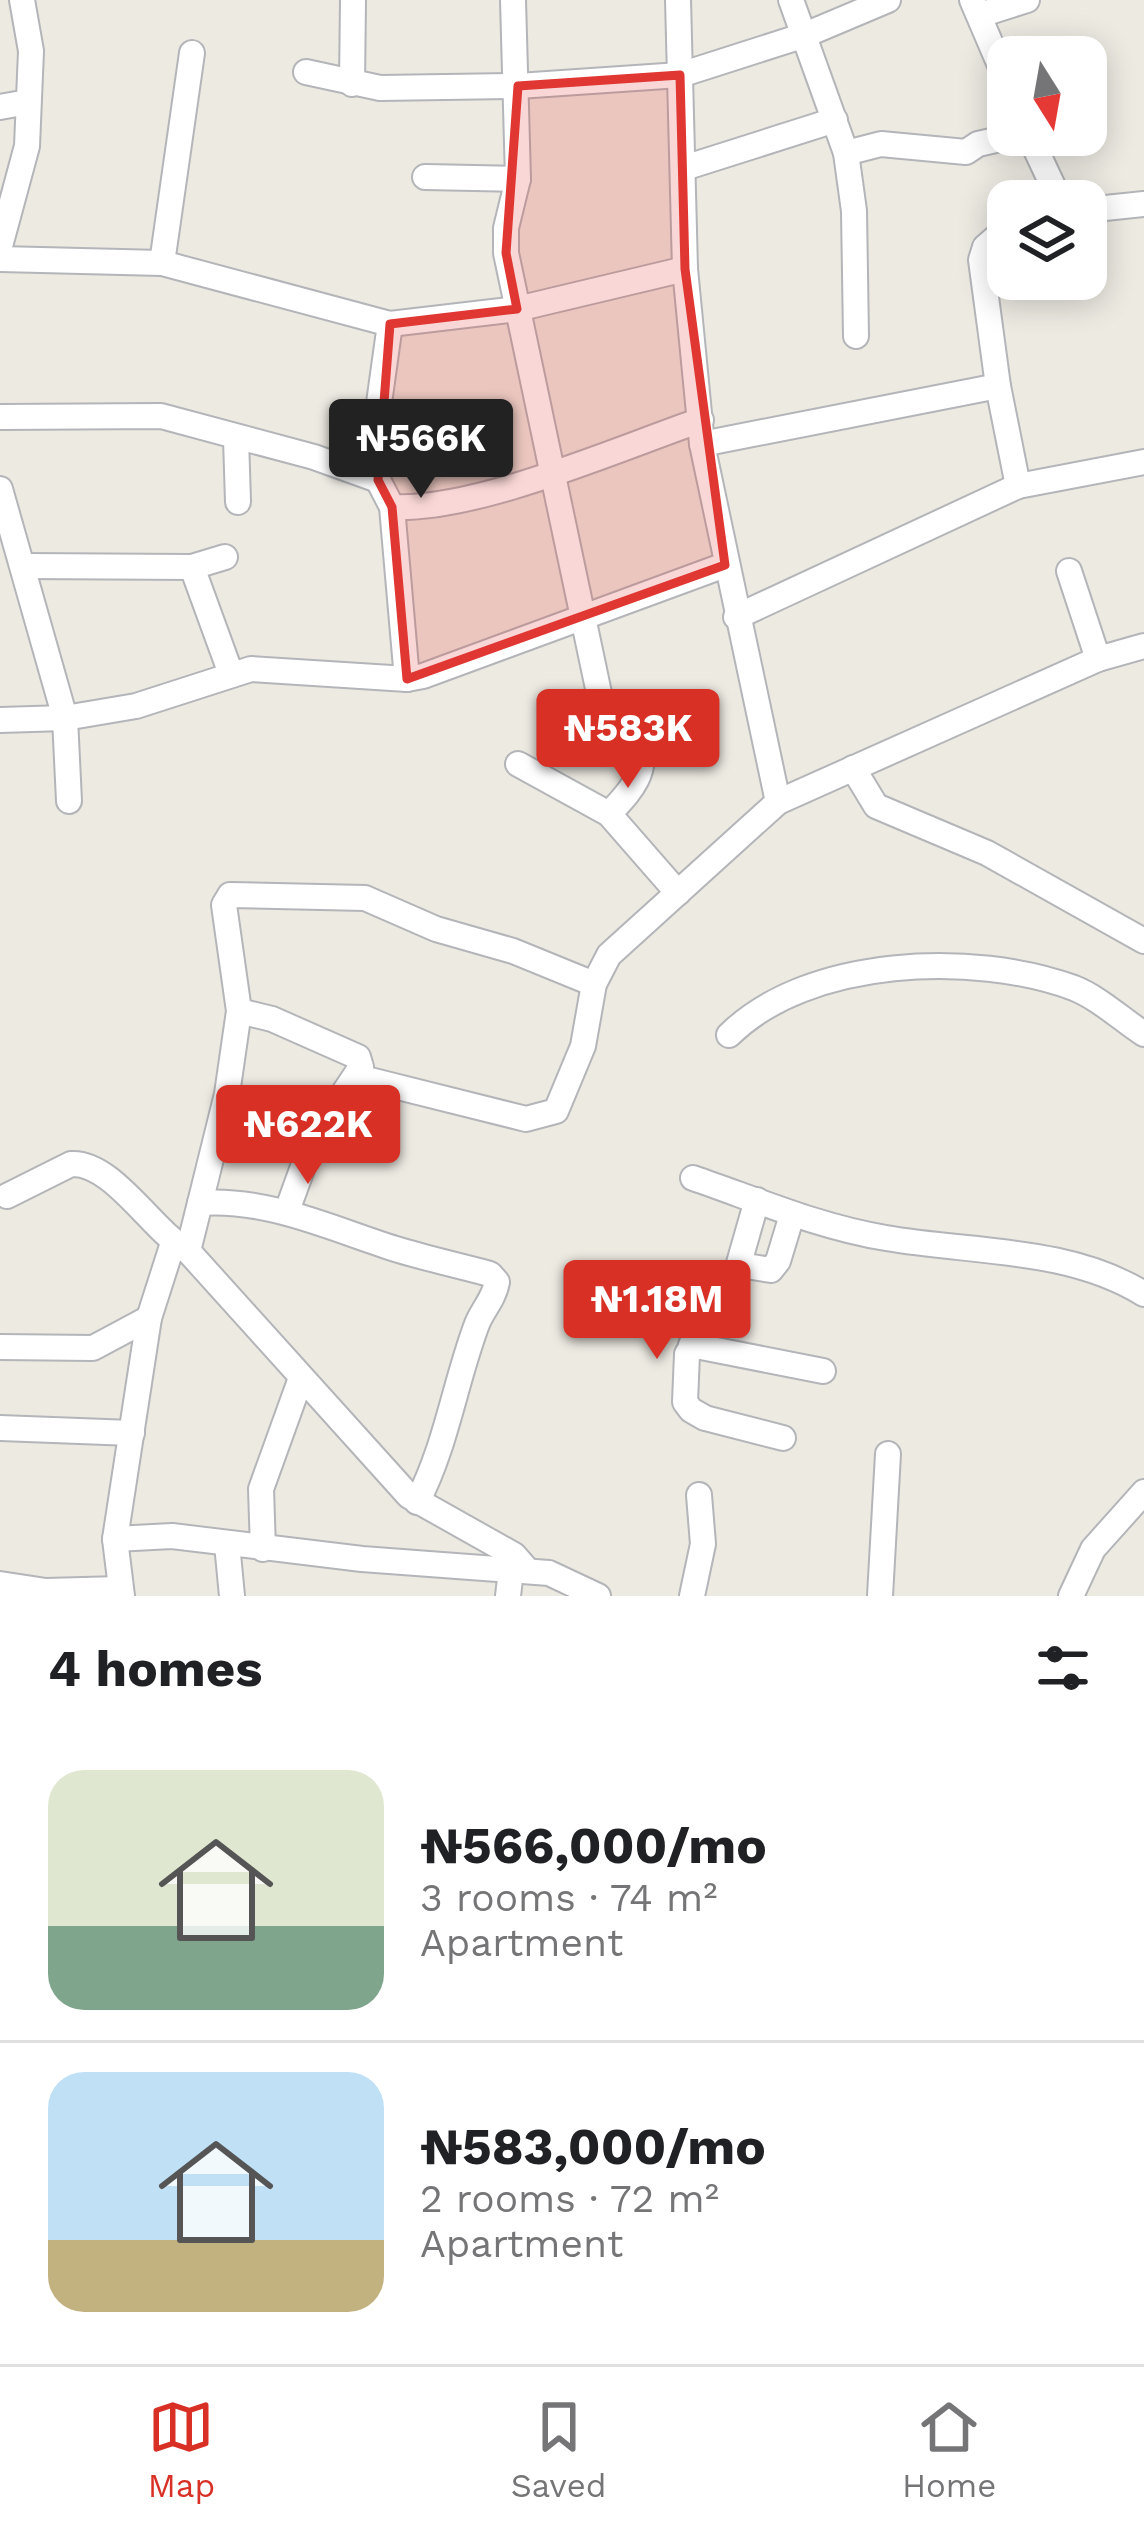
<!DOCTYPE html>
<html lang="en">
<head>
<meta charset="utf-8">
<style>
	:root { --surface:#fff; --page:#f2f2f2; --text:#202124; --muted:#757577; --line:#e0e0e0; --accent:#d93025 }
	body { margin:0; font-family:"Work Sans",sans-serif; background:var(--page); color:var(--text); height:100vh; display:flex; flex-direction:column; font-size:45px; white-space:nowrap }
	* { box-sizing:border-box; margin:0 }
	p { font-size:39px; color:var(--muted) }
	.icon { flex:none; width:66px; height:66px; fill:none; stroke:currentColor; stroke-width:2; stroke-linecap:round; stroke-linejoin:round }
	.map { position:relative; height:1596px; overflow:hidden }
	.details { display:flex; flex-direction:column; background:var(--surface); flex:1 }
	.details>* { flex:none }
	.needle { width:78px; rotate:169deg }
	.tools { position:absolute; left:987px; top:36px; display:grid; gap:24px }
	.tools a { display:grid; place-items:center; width:120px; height:120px; border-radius:24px; background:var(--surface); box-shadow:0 6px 30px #0003; font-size:60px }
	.price { position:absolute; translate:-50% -102px; padding:0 27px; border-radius:12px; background:var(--accent); color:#fff; font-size:39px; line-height:78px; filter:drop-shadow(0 3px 6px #0008) }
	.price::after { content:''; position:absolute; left:50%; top:72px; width:36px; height:27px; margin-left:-18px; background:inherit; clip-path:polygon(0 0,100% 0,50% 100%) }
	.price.active { background:#222; color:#fff }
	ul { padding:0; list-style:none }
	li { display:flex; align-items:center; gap:36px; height:300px; padding:0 48px }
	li+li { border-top:3px solid var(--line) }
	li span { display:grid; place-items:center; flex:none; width:336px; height:240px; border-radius:36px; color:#555 }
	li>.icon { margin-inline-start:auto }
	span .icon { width:144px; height:144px; fill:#fffc; stroke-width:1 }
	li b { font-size:51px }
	h2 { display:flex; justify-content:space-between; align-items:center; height:144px; padding:0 48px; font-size:51px }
	.tabs { display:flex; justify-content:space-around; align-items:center; height:168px; border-top:3px solid var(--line); background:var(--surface); font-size:33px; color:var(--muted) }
	.tabs a { display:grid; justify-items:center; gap:6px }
	.tabs .active { color:var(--accent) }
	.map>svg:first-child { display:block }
</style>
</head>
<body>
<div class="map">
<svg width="1144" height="1596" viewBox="0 0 1144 1596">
	<rect width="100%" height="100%" fill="#edeae2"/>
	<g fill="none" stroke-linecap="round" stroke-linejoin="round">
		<g stroke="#b3b5b9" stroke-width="28">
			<g id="minor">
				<path d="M 513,0 L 518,179 L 506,228 L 506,253 L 603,712"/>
				<path d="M 678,0 L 685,269 L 702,444 L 778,802"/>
				<path d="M 791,0 L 846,153 L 854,211 L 856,336"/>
				<path d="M 972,0 L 1008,84"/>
				<path d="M 980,15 L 1027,0"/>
				<path d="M 306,72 L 380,88 L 518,86 L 680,75 L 805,35 L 888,0"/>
				<path d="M 352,84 L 353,0"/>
				<path d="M 0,107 L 28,102"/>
				<path d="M 1029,135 L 1060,201"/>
				<path d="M 846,153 L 881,144 L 966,152 L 978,144 L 1018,135"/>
				<path d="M 684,168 L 835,120"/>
				<path d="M 425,177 L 518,179"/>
				<path d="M 1086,210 L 1144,204"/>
				<path d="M 1008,227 L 985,247 L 981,260 L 998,386 L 1018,486"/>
				<path d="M 0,246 L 27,146 L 31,51 L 22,0"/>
				<path d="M 0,259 L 162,263 L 390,324 L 517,309 L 685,269"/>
				<path d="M 162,263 L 192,53"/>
				<path d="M 390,324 L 379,403 L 378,480 L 392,507 L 407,679"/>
				<path d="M 0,417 L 161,416 L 314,457 L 378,480"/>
				<path d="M 236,438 L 238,502"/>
				<path d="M 702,444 L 998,386"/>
				<path d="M 0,489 L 65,718 L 69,801"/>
				<path d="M 392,507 C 477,511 617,449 701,420"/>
				<path d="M 24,566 L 192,567 L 225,557"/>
				<path d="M 192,567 L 231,674"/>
				<path d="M 1069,571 L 1098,659"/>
				<path d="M 736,617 L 1018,486 L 1144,462"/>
				<path d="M 0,720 L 65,718 L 136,706 L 251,669 L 407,679 L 423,676 L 725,565"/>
				<path d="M 518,764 L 609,814 L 678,893"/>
				<path d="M 853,768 L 876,806 L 987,853 L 1144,941"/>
				<path d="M 609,814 C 630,791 648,775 640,741"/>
				<path d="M 239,1011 L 272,1019 L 358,1057 L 361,1067 L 313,1139 L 287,1211"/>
				<path d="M 729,1035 C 808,957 974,951 1074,988 C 1099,998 1121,1019 1144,1034"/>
				<path d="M 358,1077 L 526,1119 L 556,1111 L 583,1046 L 594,984 L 609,955 L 778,802 L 1098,659 L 1144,646"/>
				<path d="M 693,1178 C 757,1200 819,1227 886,1238 C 972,1253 1068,1247 1144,1294"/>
				<path d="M 7,1196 L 71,1164 C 112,1161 153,1232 188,1251 L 409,1496 L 514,1555 L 528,1571"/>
				<path d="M 757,1200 L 735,1277 L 687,1354 L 685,1402 L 691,1410 L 705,1418 L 783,1438"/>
				<path d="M 200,1203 L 227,1094 L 239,1011 L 224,905 L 230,895 L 365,898 L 436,929 L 513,951 L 594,984"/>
				<path d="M 188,1251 L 200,1203 C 270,1198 334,1230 399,1250 C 429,1259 460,1266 490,1274 L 497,1282 C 494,1299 483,1309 477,1324 C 455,1382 446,1447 417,1502"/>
				<path d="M 740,1265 L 771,1270 L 778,1261 L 792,1215"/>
				<path d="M 691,1345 L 823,1371"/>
				<path d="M 0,1347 L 93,1348 L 149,1318"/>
				<path d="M 0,1428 L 132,1433"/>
				<path d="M 115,1539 L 172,1536 L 362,1559 L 549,1573 L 598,1596"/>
				<path d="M 227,1544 L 232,1596"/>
				<path d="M 263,1549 L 261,1489 L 301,1378"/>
				<path d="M 0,1584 L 46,1591 L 120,1589"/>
				<path d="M 122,1596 L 115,1539 L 149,1318 L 173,1243"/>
				<path d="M 508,1596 L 511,1570"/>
				<path d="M 692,1596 L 703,1544 L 699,1495"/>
				<path d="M 880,1596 L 888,1454"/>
				<path d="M 1071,1596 L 1093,1549 L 1144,1492"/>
			</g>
		</g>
		<use href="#minor" stroke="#fff" stroke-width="24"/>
	</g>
	<path fill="#e13733" fill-opacity="0.2" stroke="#e13733" stroke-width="9" stroke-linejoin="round" d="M 680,75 L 685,269 L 725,565 L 407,679 L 392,507 L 378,480 L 390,324 L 517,309 L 506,253 L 518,86 Z"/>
</svg>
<div class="tools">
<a><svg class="needle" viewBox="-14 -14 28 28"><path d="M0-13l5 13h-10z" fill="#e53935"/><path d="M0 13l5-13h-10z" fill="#757577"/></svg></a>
<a><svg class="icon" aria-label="layers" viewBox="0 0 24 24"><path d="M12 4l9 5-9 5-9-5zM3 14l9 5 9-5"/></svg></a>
</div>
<b class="price active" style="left:421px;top:501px">₦566K</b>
<b class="price" style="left:628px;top:791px">₦583K</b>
<b class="price" style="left:308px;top:1187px">₦622K</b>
<b class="price" style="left:657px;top:1362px">₦1.18M</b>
</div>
<section class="details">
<h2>4 homes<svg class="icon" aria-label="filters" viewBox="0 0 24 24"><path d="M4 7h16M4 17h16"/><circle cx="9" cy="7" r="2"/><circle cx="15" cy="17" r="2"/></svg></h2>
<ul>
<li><span style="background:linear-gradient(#dfe7d0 65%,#7fa58c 0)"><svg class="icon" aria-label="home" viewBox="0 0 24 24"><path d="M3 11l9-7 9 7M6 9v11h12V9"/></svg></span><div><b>₦566,000/mo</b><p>3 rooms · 74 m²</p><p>Apartment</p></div></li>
<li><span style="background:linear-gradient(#bfe0f5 70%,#c2b280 0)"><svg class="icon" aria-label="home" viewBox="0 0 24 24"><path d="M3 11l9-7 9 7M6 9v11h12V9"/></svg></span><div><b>₦583,000/mo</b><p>2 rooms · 72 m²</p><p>Apartment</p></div></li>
</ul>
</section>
<nav class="tabs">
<a class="active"><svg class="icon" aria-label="map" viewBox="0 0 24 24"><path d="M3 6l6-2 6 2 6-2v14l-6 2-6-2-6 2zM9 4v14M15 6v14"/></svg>Map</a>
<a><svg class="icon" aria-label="saved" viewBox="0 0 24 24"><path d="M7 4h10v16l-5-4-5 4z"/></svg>Saved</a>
<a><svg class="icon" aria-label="home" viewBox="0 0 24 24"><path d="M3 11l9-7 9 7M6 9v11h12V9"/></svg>Home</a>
</nav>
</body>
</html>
